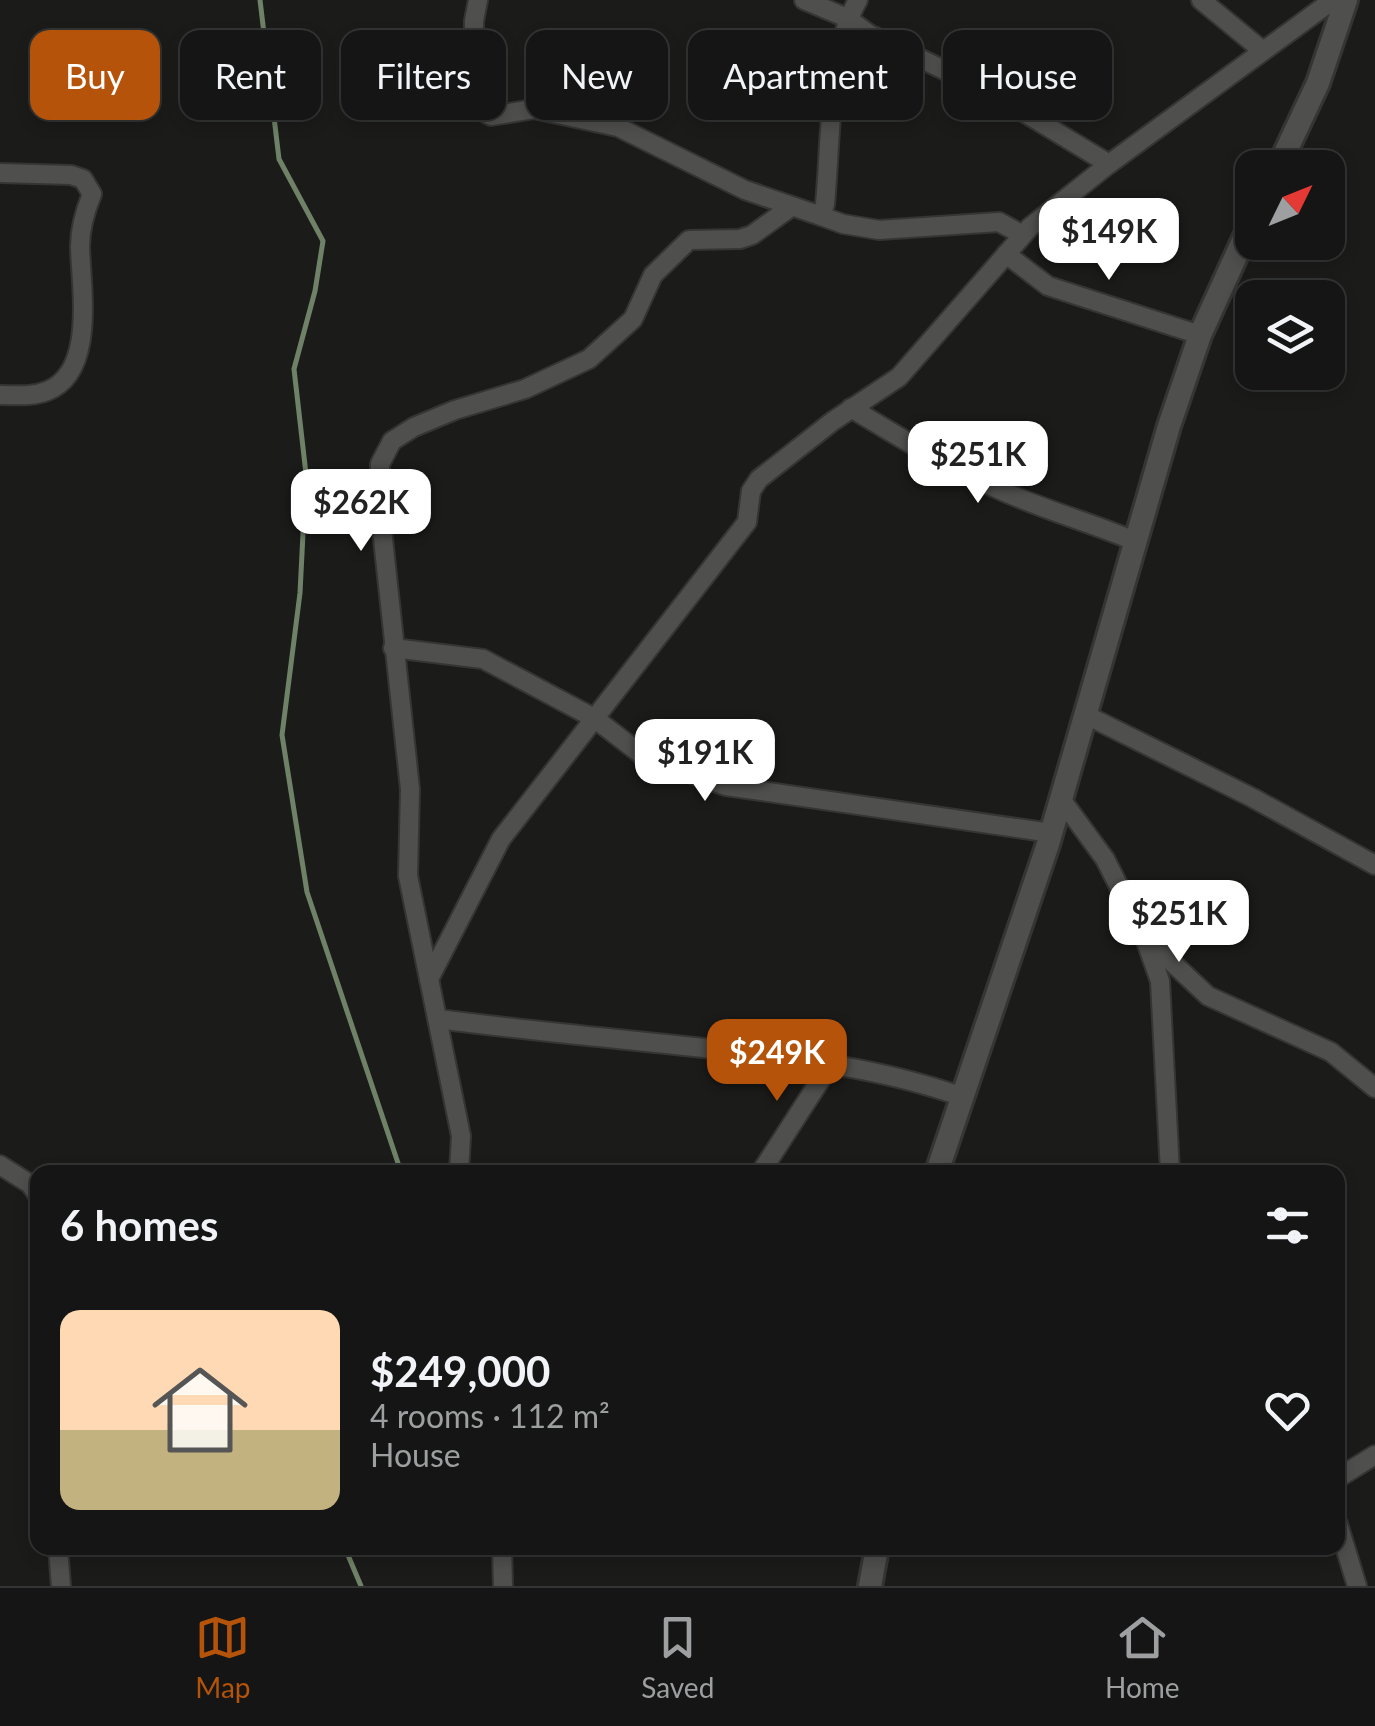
<!DOCTYPE html>
<html lang="en">
<head>
<meta charset="utf-8">
<style>
	:root { --surface:#141514; --page:#212222; --text:#f1f3f6; --muted:#9d9fa0; --line:#333434; --accent:#b45309 }
	body { margin:0; font-family:Lato,sans-serif; background:var(--page); color:var(--text); height:100vh; display:flex; flex-direction:column; font-size:38px; white-space:nowrap }
	* { box-sizing:border-box; margin:0 }
	p { font-size:32px; color:var(--muted) }
	.icon { flex:none; width:55px; height:55px; fill:none; stroke:currentColor; stroke-width:2; stroke-linecap:round; stroke-linejoin:round }
	.map { position:relative; flex:1; overflow:hidden }
	.panel { position:absolute; left:30px; top:1165px; width:1315px; height:390px; display:flex; flex-direction:column; background:var(--surface); border-radius:20px; box-shadow:0 5px 15px #0003,0 0 0 2px var(--line) }
	.panel>* { flex:none }
	.top-card { position:absolute; left:30px; top:30px; width:1315px; height:90px; display:flex; gap:20px }
	.needle { width:65px; rotate:47deg }
	.controls { position:absolute; left:1235px; top:150px; display:grid; gap:20px }
	.controls a { display:grid; place-items:center; width:110px; height:110px; border-radius:20px; background:var(--surface); box-shadow:0 5px 15px #0003,0 0 0 2px var(--line); font-size:50px }
	.price { position:absolute; translate:-50% -85px; padding:0 22px; border-radius:20px; background:#fff; color:#222; font-size:32px; line-height:65px; filter:drop-shadow(0 2px 5px #0008) }
	.price::after { content:''; position:absolute; left:50%; top:60px; width:30px; height:22px; margin-left:-15px; background:inherit; clip-path:polygon(0 0,100% 0,50% 100%) }
	.price.on { background:var(--accent); color:#fff }
	ul { padding:0; list-style:none }
	li { display:flex; align-items:center; gap:30px; height:250px; padding:0 30px }
	li span { display:grid; place-items:center; flex:none; width:280px; height:200px; border-radius:20px; color:#555 }
	li>.icon { margin-inline-start:auto }
	span .icon { width:120px; height:120px; fill:#fffc; stroke-width:1 }
	li b { font-size:42px }
	h2 { display:flex; justify-content:space-between; align-items:center; height:120px; padding:0 30px; font-size:42px }
	.pill { padding:0 35px; border-radius:20px; background:var(--surface); box-shadow:0 5px 15px #0003,0 0 0 2px var(--line); font-size:35px; line-height:90px }
	.pill.on { background:var(--accent); color:#fff }
	.tab-bar { display:flex; justify-content:space-around; align-items:center; height:140px; border-top:2px solid var(--line); background:var(--surface); font-size:28px; color:var(--muted) }
	.tab-bar a { display:grid; justify-items:center; gap:5px }
	.tab-bar .on { color:var(--accent) }
	.map>svg:first-child { display:block }
</style>
</head>
<body>
<div class="map">
<svg width="1375" height="1586" viewBox="0 0 1375 1586">
	<rect width="100%" height="100%" fill="#1b1c1a"/>
	<g fill="none" stroke-linecap="round" stroke-linejoin="round">
		<g stroke="#6f8268" stroke-width="5">
			<path d="M 260,0 L 279,159 L 323,241 L 315,291 L 294,369 L 306,474 L 300,593 L 282,735 L 307,892 L 401,1172"/>
			<path d="M 345,1548 L 361,1586"/>
		</g>
		<g stroke="#353634" stroke-width="22">
			<g id="minor">
				<path d="M 478,0 L 474,21 L 473,86 L 476,105 L 482,111 L 491,116 L 534,109 L 618,127 L 745,190 L 821,216"/>
				<path d="M 804,0 L 847,18 L 869,34 L 992,93 L 1109,164"/>
				<path d="M 858,0 C 828,52 831,144 825,204 L 821,216 L 843,224 L 879,230 L 999,222 L 1021,234"/>
				<path d="M 1201,0 L 1263,51"/>
				<path d="M 0,173 L 71,175 L 83,179 L 92,194 C 85,211 80,228 80,247 C 81,288 96,372 47,391 C 32,397 16,395 0,395"/>
				<path d="M 1006,254 L 1048,286 L 1200,335"/>
				<path d="M 851,408 C 899,437 948,467 1000,490 C 1044,510 1092,523 1137,542"/>
				<path d="M 393,648 L 483,659 L 594,718 L 646,758 L 726,786 L 1051,833"/>
				<path d="M 1084,714 L 1253,798 L 1375,865"/>
				<path d="M 1061,799 L 1105,859 L 1144,936 L 1160,981 L 1170,1172"/>
				<path d="M 1148,940 L 1208,996 L 1331,1052 L 1375,1088"/>
				<path d="M 429,979 L 501,839 L 747,522 L 751,491 L 759,479 L 833,421 L 899,377 L 1030,227 L 1109,164 L 1333,0"/>
				<path d="M 438,1019 C 530,1031 622,1039 714,1049 C 800,1059 881,1068 963,1097"/>
				<path d="M 0,1165 L 30,1184 L 38,1195"/>
				<path d="M 459,1172 L 461,1136 L 408,876 L 410,789 L 380,511 L 380,464 L 392,441 L 414,427 L 455,410 L 525,389 L 589,359 L 633,319 L 653,275 L 689,240 L 740,239 L 752,235 L 791,207"/>
				<path d="M 761,1172 L 832,1062"/>
				<path d="M 1338,1478 L 1375,1455"/>
				<path d="M 1338,1524 L 1357,1586"/>
				<path d="M 58,1548 L 61,1586"/>
				<path d="M 502,1548 L 503,1586"/>
			</g>
		</g>
		<g stroke="#353634" stroke-width="28">
			<g id="tertiary">
				<path d="M 1278,168 L 1318,83 L 1346,0"/>
				<path d="M 937,1172 L 1048,844 L 1169,426 L 1200,335 L 1252,221"/>
				<path d="M 870,1586 L 877,1548"/>
			</g>
		</g>
		<use href="#minor" stroke="#4f504e" stroke-width="18"/>
		<use href="#tertiary" stroke="#4f504e" stroke-width="22"/>
	</g>
</svg>
<div class="controls">
<a><svg class="needle" viewBox="-14 -14 28 28"><path d="M0-13l5 13h-10z" fill="#e53935"/><path d="M0 13l5-13h-10z" fill="#9d9fa0"/></svg></a>
<a><svg class="icon" aria-label="layers" viewBox="0 0 24 24"><path d="M12 4l9 5-9 5-9-5zM3 14l9 5 9-5"/></svg></a>
</div>
<b class="price" style="left:1109px;top:283px">$149K</b>
<b class="price" style="left:978px;top:506px">$251K</b>
<b class="price" style="left:361px;top:554px">$262K</b>
<b class="price" style="left:705px;top:804px">$191K</b>
<b class="price" style="left:1179px;top:965px">$251K</b>
<b class="price on" style="left:777px;top:1104px">$249K</b>
<div class="top-card">
<a class="pill on">Buy</a>
<a class="pill">Rent</a>
<a class="pill">Filters</a>
<a class="pill">New</a>
<a class="pill">Apartment</a>
<a class="pill">House</a>
</div>
<section class="panel">
<h2>6 homes<svg class="icon" aria-label="filters" viewBox="0 0 24 24"><path d="M4 7h16M4 17h16"/><circle cx="9" cy="7" r="2"/><circle cx="15" cy="17" r="2"/></svg></h2>
<ul>
<li><span style="background:linear-gradient(#ffd9b3 60%,#c2b280 0)"><svg class="icon" aria-label="home" viewBox="0 0 24 24"><path d="M3 11l9-7 9 7M6 9v11h12V9"/></svg></span><div><b>$249,000</b><p>4 rooms · 112 m²</p><p>House</p></div><svg class="icon" aria-label="heart" viewBox="0 0 24 24"><path d="M12 20l-8-8c-3-5 5-10 8-4 3-6 11-1 8 4z"/></svg></li>
</ul>
</section>
</div>
<nav class="tab-bar">
<a class="on"><svg class="icon" aria-label="map" viewBox="0 0 24 24"><path d="M3 6l6-2 6 2 6-2v14l-6 2-6-2-6 2zM9 4v14M15 6v14"/></svg>Map</a>
<a><svg class="icon" aria-label="saved" viewBox="0 0 24 24"><path d="M7 4h10v16l-5-4-5 4z"/></svg>Saved</a>
<a><svg class="icon" aria-label="home" viewBox="0 0 24 24"><path d="M3 11l9-7 9 7M6 9v11h12V9"/></svg>Home</a>
</nav>
</body>
</html>
